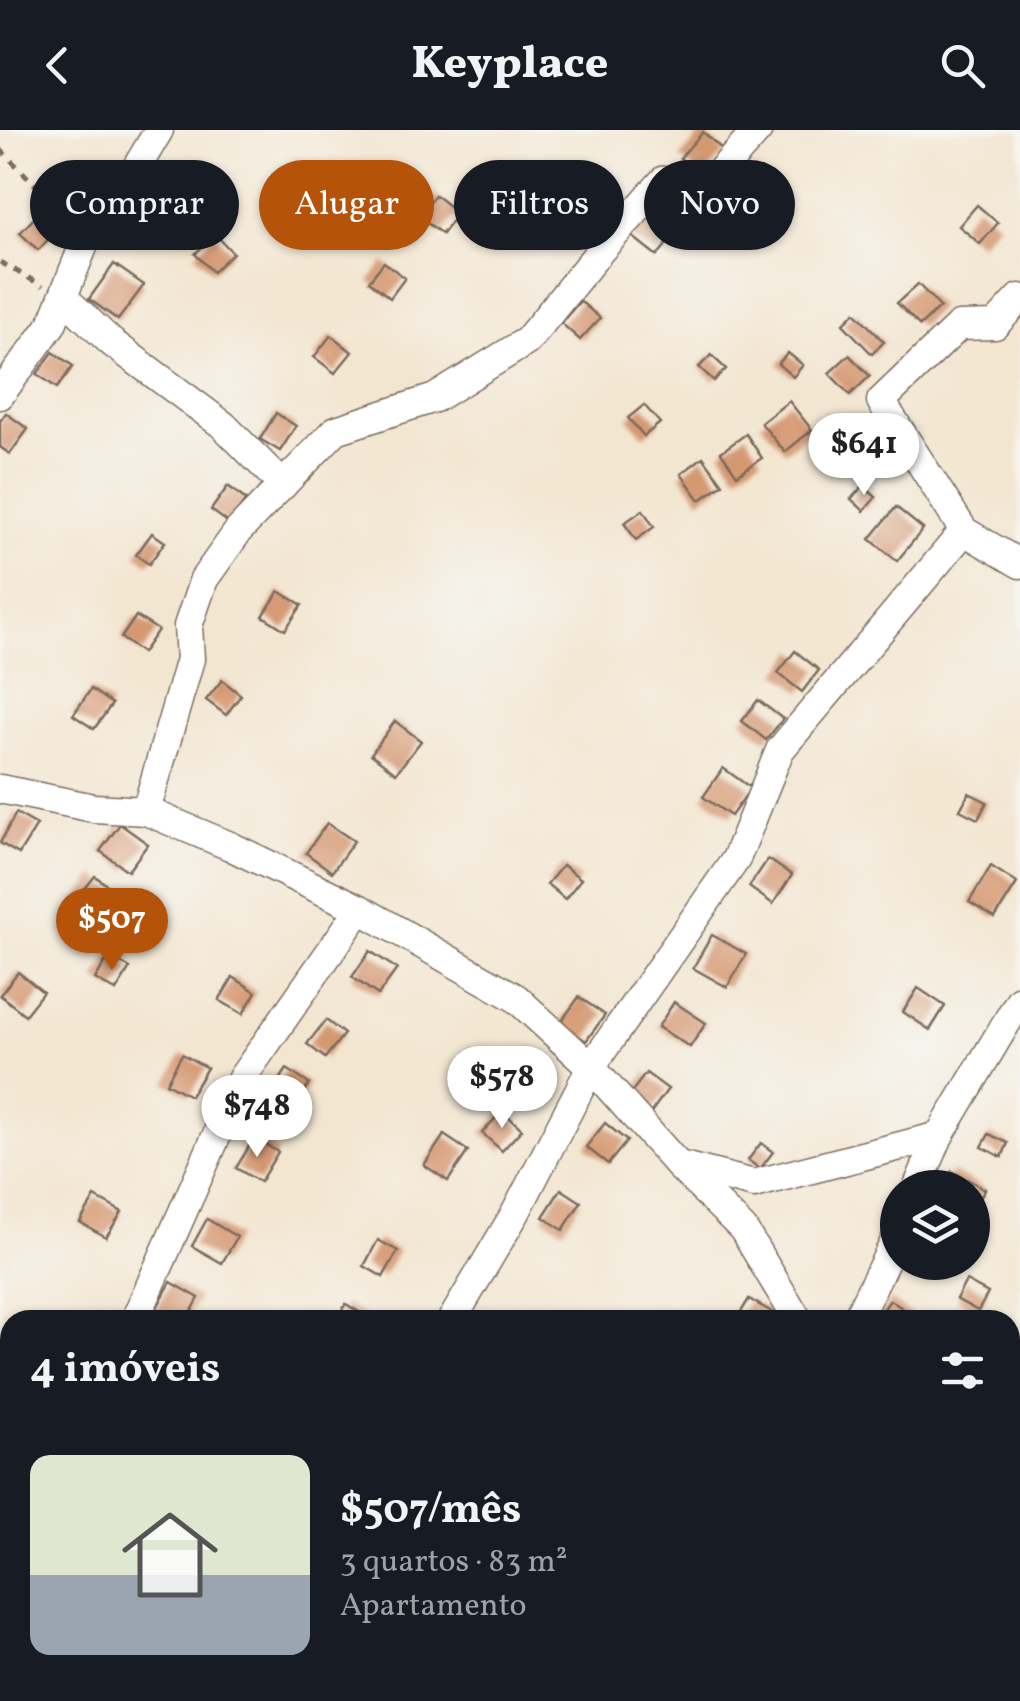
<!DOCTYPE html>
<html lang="pt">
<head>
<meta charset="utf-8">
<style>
	:root { --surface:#171b24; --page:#242831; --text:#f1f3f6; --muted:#9ea1a6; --line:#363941; --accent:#b45309 }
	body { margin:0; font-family:Vollkorn,serif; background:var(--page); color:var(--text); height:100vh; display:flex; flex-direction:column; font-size:38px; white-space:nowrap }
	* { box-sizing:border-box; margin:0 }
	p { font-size:32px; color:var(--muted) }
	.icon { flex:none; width:55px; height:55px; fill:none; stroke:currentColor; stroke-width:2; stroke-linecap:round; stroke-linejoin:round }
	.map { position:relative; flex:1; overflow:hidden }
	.side { position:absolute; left:0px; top:1180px; width:1020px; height:392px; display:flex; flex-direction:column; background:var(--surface); border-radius:30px 30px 0 0; box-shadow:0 2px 8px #0004 }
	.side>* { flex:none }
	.guide { position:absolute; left:30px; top:30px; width:960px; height:90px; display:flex; gap:20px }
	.tools { position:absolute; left:880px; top:1040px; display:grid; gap:20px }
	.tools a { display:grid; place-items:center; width:110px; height:110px; border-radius:50%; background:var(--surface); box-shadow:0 2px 8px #0004; font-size:50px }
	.price { position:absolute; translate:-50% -85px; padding:0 22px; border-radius:35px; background:#fff; color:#222; font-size:32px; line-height:65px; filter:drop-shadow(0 2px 5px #0008) }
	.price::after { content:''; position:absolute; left:50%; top:60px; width:30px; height:22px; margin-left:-15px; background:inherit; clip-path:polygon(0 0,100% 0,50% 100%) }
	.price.active { background:var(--accent); color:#fff }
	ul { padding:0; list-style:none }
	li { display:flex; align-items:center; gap:30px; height:250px; padding:0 30px }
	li+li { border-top:2px solid var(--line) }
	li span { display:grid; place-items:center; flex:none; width:280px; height:200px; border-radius:20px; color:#555 }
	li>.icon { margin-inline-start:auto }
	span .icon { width:120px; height:120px; fill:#fffc; stroke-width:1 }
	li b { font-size:42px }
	h2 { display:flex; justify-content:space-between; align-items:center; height:120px; padding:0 30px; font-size:42px }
	.tag { padding:0 35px; border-radius:45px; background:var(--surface); box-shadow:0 2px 8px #0004; font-size:35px; line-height:90px }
	.tag.active { background:var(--accent); color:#fff }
	header { display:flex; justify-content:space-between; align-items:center; height:130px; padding:0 30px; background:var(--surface); font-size:45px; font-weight:800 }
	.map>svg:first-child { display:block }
</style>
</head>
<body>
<header><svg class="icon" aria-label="back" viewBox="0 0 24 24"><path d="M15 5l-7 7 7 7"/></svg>Keyplace<svg class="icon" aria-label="search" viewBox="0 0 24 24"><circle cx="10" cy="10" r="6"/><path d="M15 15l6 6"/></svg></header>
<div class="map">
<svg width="1020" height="1571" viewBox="0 0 1020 1571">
	<rect width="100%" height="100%" fill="#f6f6f2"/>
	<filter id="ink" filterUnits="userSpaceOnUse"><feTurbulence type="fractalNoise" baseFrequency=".01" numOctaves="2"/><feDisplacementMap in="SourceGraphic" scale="20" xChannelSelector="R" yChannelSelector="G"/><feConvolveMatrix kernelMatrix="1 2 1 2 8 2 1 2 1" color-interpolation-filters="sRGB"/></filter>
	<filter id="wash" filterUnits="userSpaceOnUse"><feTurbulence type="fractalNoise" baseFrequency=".0048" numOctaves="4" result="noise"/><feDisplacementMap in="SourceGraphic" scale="40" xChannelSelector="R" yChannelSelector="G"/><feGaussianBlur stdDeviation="2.25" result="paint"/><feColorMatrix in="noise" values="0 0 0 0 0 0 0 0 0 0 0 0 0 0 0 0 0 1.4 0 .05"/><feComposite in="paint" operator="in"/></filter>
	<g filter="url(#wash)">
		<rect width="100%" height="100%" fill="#f3e6d1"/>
		<g id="blocks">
			<g fill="#d59972">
				<path d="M 703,2 L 725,22 L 703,47 L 680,28 Z"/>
				<path d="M 78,35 L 95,50 L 78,70 L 60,55 Z"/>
				<path d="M 400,35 L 417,49 L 404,65 L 387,52 Z"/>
				<path d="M 435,65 L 458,83 L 442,104 L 418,86 Z"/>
				<path d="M 499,71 L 515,85 L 501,102 L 485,88 Z"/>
				<path d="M 651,75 L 680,98 L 657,126 L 628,103 Z"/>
				<path d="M 977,75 L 998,93 L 980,114 L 959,96 Z"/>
				<path d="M 41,81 L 59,98 L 38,120 L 20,103 Z"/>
				<path d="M 699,85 L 714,98 L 702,112 L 686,99 Z"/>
				<path d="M 215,104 L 233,123 L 213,142 L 195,124 Z"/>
				<path d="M 384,132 L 405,148 L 390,168 L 369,151 Z"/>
				<path d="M 114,134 L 144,155 L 118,190 L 89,169 Z"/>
				<path d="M 918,154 L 940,177 L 920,196 L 897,173 Z"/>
				<path d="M 580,171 L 600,188 L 580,210 L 561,193 Z"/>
				<path d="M 855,182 L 884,212 L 872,224 L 843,194 Z"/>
				<path d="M 331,205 L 352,222 L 335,243 L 314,227 Z"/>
				<path d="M 53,222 L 73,236 L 57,258 L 37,244 Z"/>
				<path d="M 788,223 L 803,235 L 793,247 L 778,234 Z"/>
				<path d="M 711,225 L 726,239 L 714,251 L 699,237 Z"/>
				<path d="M 849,225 L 870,246 L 850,265 L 829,243 Z"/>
				<path d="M 789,271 L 812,300 L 785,322 L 761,293 Z"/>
				<path d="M 644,275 L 660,293 L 644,306 L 628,288 Z"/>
				<path d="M 6,283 L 28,299 L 10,324 L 0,317 L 0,291 Z"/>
				<path d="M 276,283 L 296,296 L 280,321 L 260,309 Z"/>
				<path d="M 746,304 L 762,328 L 737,345 L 721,322 Z"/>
				<path d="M 703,327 L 723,354 L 700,370 L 681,344 Z"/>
				<path d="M 228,356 L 246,370 L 229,393 L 211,380 Z"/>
				<path d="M 863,356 L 876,367 L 864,381 L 851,369 Z"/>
				<path d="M 896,377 L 923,399 L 897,431 L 870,409 Z"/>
				<path d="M 643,380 L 654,397 L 636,410 L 624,393 Z"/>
				<path d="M 152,403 L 165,412 L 149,434 L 136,425 Z"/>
				<path d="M 279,461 L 302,475 L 285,500 L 263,486 Z"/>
				<path d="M 136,486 L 158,500 L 142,523 L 121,508 Z"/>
				<path d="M 795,521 L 819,540 L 802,562 L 778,543 Z"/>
				<path d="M 222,550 L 241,565 L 226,585 L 206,570 Z"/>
				<path d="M 91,559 L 112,574 L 94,599 L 73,585 Z"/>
				<path d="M 758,570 L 783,589 L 766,610 L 742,591 Z"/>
				<path d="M 395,591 L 421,611 L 396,643 L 371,624 Z"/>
				<path d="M 723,638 L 751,658 L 731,686 L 703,667 Z"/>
				<path d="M 969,663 L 987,672 L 978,689 L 960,680 Z"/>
				<path d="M 16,683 L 37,695 L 19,724 L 0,713 Z"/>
				<path d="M 327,693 L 354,711 L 332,742 L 306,723 Z"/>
				<path d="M 120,694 L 148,714 L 128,741 L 100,721 Z"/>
				<path d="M 768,729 L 792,745 L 773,774 L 749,757 Z"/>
				<path d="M 563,735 L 581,749 L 565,769 L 547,754 Z"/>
				<path d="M 991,736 L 1017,753 L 995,788 L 969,772 Z"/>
				<path d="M 95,746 L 115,761 L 96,786 L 75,771 Z"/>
				<path d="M 712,805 L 746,824 L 727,857 L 693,838 Z"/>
				<path d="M 370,821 L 397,839 L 378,865 L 352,847 Z"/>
				<path d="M 109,826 L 130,838 L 116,861 L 95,849 Z"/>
				<path d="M 18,842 L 43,862 L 25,885 L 0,865 Z"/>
				<path d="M 233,847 L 256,862 L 243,884 L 219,870 Z"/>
				<path d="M 918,858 L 945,876 L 930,900 L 903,882 Z"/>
				<path d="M 579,867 L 605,885 L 586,911 L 560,893 Z"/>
				<path d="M 674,872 L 706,893 L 690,917 L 658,897 Z"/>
				<path d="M 326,890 L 344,904 L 325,928 L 307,914 Z"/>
				<path d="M 182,924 L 207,938 L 190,966 L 166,953 Z"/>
				<path d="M 287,939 L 309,954 L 291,982 L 268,968 Z"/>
				<path d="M 646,943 L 668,959 L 649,985 L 627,968 Z"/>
				<path d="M 502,981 L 522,999 L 502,1021 L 482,1003 Z"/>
				<path d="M 605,993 L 627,1011 L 608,1034 L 586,1017 Z"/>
				<path d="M 989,1004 L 1008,1013 L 1002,1027 L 982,1017 Z"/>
				<path d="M 444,1005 L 468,1021 L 448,1051 L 424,1035 Z"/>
				<path d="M 254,1008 L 278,1022 L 260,1052 L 236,1038 Z"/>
				<path d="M 761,1013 L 773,1022 L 760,1039 L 748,1030 Z"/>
				<path d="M 952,1041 L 985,1059 L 972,1081 L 972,1058 L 943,1058 Z"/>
				<path d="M 561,1059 L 581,1072 L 563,1100 L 543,1087 Z"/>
				<path d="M 95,1067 L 122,1082 L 106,1107 L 80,1092 Z"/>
				<path d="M 207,1089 L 237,1107 L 222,1133 L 192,1116 Z"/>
				<path d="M 378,1110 L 398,1121 L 383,1147 L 364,1136 Z"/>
				<path d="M 966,1151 L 988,1163 L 978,1181 L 956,1169 Z"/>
				<path d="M 171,1152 L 199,1168 L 187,1190 L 176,1190 L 156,1179 Z"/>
				<path d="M 749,1169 L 779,1186 L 777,1190 L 736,1190 Z"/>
				<path d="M 890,1170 L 914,1186 L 912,1190 L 876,1190 Z"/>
				<path d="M 346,1174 L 367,1187 L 365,1190 L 336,1190 Z"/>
				<path d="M 1010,1531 L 1020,1538 L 1020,1567 L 1017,1571 L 1010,1571 L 998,1562 L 1010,1562 Z"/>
				<path d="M 513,1562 L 548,1562 L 542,1571 L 519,1571 L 511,1565 Z"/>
			</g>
		</g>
	</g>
	<g filter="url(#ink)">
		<use href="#blocks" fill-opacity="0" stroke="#7b6c5d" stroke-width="2.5"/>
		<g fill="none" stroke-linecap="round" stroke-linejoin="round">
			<g stroke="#7b6c5d" stroke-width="31">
				<g id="street">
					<path d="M 63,167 L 111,212 L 223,295 L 283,355"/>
					<path d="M 1020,168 L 995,195 L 959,196 L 881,271 L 964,401 L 1020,434"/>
					<path d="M 0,265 L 52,194 L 87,107 L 118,69 L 159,0"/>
					<path d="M 0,659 L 94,678 L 146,681 L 230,716 L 360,779 L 516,868 L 591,937 L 678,1035 L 743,1099 L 798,1190"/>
					<path d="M 146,681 L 190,529 L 188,496 L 204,449 L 239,400 L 336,300 L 435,268 L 527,211 L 600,121 L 663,51 L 701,63 L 758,0"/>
					<path d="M 679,1035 L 754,1054 L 939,1006"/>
					<path d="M 917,1058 L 939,1006 L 1020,870"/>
					<path d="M 135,1190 L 242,948 L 360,779"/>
					<path d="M 452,1190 L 516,1082 L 591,937 L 736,729 L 780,620 L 964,401"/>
					<path d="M 856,1190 L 898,1105"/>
					<path d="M 0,1236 L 10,1240"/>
					<path d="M 1010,1356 L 1020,1338"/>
					<path d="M 0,1403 L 10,1387"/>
					<path d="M 1010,1497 L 1020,1486"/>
					<path d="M 608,1562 L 621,1571"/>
					<path d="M 226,1571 L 232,1562"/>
					<path d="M 560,1571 L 566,1562"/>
					<path d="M 857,1571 L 862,1562"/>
					<path d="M 954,1571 L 960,1562"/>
				</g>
			</g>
			<g stroke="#7b6c5d" stroke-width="5" stroke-dasharray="8 8" stroke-linecap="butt">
				<path d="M 0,19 L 68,88"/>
				<path d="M 0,132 L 43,156"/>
			</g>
			<use href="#street" stroke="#fff" stroke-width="28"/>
		</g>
	</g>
</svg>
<div class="tools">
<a><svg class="icon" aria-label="layers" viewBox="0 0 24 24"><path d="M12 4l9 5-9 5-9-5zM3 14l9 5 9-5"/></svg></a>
</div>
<b class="price" style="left:864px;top:368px">$641</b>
<b class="price active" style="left:112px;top:843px">$507</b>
<b class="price" style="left:502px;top:1001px">$578</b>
<b class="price" style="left:257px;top:1030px">$748</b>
<div class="guide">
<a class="tag">Comprar</a>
<a class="tag active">Alugar</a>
<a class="tag">Filtros</a>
<a class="tag">Novo</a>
</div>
<section class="side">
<h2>4 imóveis<svg class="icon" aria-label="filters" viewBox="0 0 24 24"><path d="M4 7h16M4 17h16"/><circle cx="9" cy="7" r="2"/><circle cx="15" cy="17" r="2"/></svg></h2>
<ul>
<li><span style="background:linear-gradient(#dfe7d0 60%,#9aa5b1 0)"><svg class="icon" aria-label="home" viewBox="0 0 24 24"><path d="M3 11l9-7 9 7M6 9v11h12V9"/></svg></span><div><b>$507/mês</b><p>3 quartos · 83 m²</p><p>Apartamento</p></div></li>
</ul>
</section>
</div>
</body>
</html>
